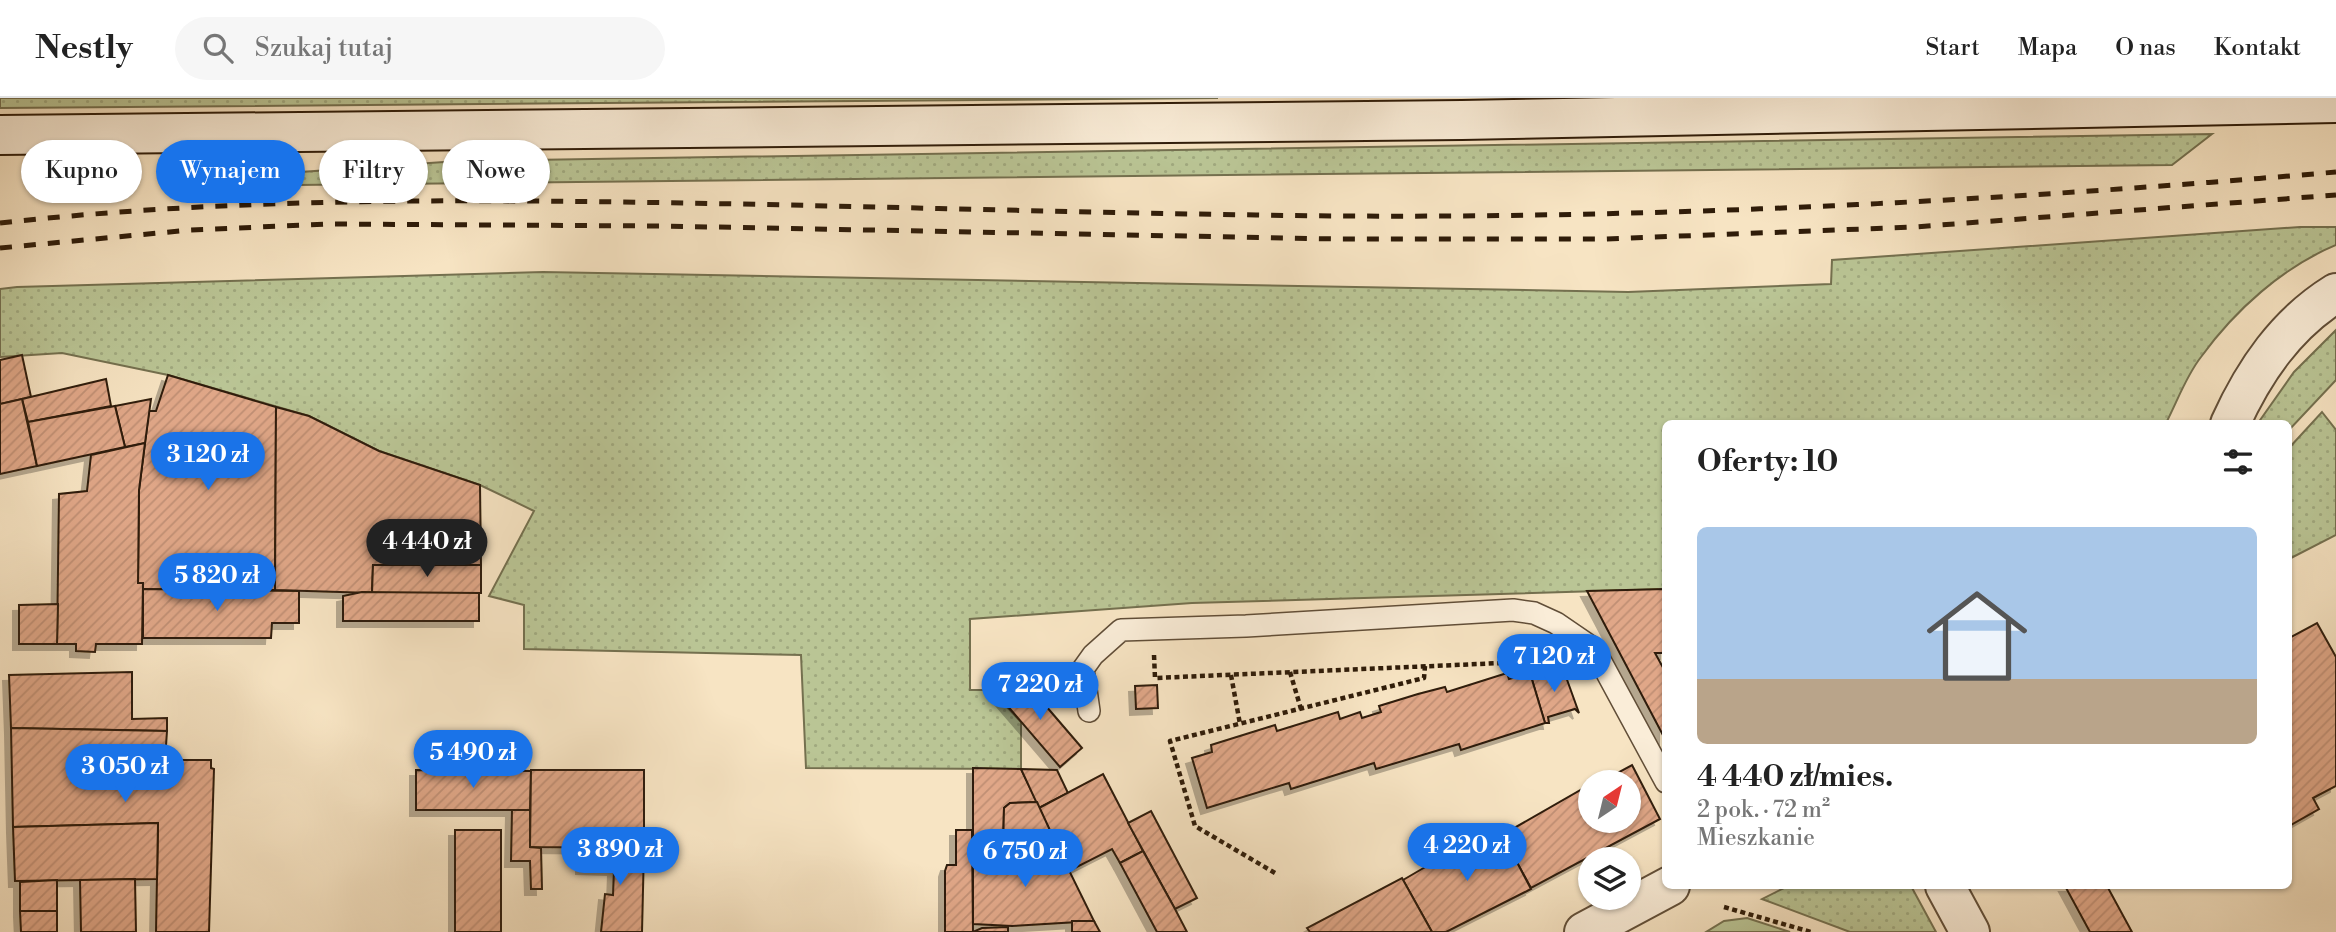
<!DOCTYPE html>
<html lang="pl">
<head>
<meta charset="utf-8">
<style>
	:root { --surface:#fff; --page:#f6f6f6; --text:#222; --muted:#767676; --line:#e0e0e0; --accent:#1a73e8 }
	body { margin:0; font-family:"Libre Bodoni",serif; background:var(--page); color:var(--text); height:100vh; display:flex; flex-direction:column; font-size:26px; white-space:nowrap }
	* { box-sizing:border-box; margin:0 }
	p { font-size:23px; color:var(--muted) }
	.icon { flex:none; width:38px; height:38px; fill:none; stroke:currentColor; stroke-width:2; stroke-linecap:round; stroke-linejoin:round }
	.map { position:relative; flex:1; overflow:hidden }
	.panel { position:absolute; left:1662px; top:322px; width:630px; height:469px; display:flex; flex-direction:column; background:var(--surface); border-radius:10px; box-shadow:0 2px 5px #0004 }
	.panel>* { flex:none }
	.hud { position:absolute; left:21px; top:42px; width:665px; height:63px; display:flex; gap:14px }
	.needle { width:46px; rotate:35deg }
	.controls { position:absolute; left:1578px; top:672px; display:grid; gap:14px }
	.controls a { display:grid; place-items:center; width:63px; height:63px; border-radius:50%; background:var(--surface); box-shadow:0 2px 5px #0004; font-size:35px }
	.price { position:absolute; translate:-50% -60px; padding:0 16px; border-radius:24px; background:var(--accent); color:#fff; font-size:23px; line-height:46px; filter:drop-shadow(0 2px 4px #0008) }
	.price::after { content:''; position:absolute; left:50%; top:42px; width:21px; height:16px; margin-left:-10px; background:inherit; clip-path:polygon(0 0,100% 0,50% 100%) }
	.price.current { background:#222; color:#fff }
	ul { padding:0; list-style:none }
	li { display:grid; align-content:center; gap:14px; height:371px; padding:0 35px }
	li+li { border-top:2px solid var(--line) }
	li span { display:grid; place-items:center; height:217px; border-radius:10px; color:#555 }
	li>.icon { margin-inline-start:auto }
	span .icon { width:126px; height:126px; fill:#fffc; stroke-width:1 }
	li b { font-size:30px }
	h2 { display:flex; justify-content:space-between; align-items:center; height:84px; padding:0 35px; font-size:30px }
	.tag { padding:0 24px; border-radius:32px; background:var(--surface); box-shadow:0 2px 5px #0004; font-size:24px; line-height:63px }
	.tag.current { background:var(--accent); color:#fff }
	header { display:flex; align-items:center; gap:42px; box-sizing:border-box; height:98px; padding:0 35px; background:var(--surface); border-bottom:2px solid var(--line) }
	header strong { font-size:33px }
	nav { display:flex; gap:38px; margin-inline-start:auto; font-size:24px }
	.search { width:490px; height:63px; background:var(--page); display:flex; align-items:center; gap:18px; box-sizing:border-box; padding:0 24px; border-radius:38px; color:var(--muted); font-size:26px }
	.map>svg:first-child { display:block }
</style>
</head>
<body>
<header>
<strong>Nestly</strong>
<div class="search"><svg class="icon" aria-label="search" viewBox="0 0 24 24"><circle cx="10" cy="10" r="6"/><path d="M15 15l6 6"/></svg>Szukaj tutaj</div>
<nav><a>Start</a><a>Mapa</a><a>O nas</a><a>Kontakt</a></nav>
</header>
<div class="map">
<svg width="2336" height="834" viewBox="0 0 2336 834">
	<defs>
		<pattern id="grass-dots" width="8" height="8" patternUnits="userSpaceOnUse" patternTransform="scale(1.75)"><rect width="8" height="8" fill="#bac595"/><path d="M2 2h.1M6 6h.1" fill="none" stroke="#a0a97f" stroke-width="1.8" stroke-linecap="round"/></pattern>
		<pattern id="building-hatch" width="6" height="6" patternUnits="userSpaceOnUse" patternTransform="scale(1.75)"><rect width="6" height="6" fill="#e0a788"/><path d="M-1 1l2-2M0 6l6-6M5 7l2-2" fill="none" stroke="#c08f74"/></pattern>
		<filter id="shadow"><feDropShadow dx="-6" dy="6" stdDeviation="0" flood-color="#0004"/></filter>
	</defs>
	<rect width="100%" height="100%" fill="#f7e4c3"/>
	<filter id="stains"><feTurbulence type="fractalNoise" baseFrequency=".00286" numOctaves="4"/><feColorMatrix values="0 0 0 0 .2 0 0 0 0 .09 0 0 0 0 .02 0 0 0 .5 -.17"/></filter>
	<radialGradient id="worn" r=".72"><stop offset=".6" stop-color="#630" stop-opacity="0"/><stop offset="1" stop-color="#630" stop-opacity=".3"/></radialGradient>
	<g fill="url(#grass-dots)" stroke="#74704f" stroke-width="2">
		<path d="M 0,0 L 1218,0 L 0,10 Z"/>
		<path d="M 2212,36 L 2172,67 L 296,87 L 259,87 L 258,77 L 444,64 L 529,62 Z"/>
		<path d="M 2300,129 L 2336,129 L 2336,147 C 2283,169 2235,212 2201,259 C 2186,278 2177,304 2166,325 L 1666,326 L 1666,491 L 1192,505 L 970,521 L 970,592 L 991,592 L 1021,624 L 1021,671 L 806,670 L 801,557 L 524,551 L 524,507 L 489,498 L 534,413 L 480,387 L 379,353 L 309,318 L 168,277 L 62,255 L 0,259 L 0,191 L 17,189 L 543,174 L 1628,194 L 1831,186 L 1832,162 Z"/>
		<path d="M 2336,232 L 2336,282 L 2289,332 L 2289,326 L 2258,325 L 2294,274 Z"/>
		<path d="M 2322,314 L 2336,332 L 2336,437 L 2289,461 L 2289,350 Z"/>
		<path d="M 1788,788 L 1911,788 L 1936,834 L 1850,834 L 1762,801 Z"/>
	</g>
	<path fill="#bac595" stroke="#74704f" stroke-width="2" d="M 1747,820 L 1790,834 L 1706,834 L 1724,823 Z"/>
	<g fill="url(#building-hatch)" stroke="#2f1c09" stroke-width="2" filter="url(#shadow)">
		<path d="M 22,257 L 31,299 L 0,306 L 0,262 Z"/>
		<path d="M 168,277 L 276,309 L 275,492 L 143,491 L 143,485 L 138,485 L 139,392 L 149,313 L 156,313 Z"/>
		<path d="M 106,281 L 111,308 L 28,324 L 22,301 Z"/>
		<path d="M 22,301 L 37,368 L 0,376 L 0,306 Z"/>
		<path d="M 151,301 L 145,345 L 125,349 L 115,308 Z"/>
		<path d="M 115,308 L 125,349 L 37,368 L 28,324 Z"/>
		<path d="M 276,309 L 309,318 L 379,353 L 480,387 L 481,467 L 373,467 L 372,495 L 275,492 Z"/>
		<path d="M 145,345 L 139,392 L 138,485 L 143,485 L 142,546 L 96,546 L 95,554 L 76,553 L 76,546 L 57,546 L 59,396 L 87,393 L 91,357 Z"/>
		<path d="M 373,467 L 481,467 L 481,495 L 372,495 Z"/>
		<path d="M 143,491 L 299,493 L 299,525 L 272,525 L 271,540 L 143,540 Z"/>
		<path d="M 1666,491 L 1666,555 L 1655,555 L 1666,575 L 1665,641 L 1587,493 Z"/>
		<path d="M 362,494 L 479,495 L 479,523 L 343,523 L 343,498 Z"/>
		<path d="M 58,506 L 57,546 L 19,546 L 19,507 Z"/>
		<path d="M 2317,525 L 2336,559 L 2336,688 L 2313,700 L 2319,711 L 2289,728 L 2289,540 Z"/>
		<path d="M 1561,565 L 1579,615 L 1575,611 L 1548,619 L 1549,625 L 1545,625 L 1530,575 L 1533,574 L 1535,579 L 1562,571 Z"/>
		<path d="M 132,574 L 132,621 L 167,620 L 167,633 L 11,630 L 9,577 Z"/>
		<path d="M 1507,575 L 1509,581 L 1530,575 L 1545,625 L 1461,652 L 1459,646 L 1376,671 L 1374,665 L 1291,691 L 1289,685 L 1207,710 L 1192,660 L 1212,654 L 1211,647 L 1275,627 L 1277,633 L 1338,614 L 1340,621 L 1360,614 L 1362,620 L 1381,614 L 1379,608 L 1418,596 L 1445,589 L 1447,594 Z"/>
		<path d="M 1021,579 L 1082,650 L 1060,669 L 999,598 Z"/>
		<path d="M 1157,587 L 1158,610 L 1136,611 L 1135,588 Z"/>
		<path d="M 11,630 L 167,633 L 165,662 L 211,662 L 211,670 L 214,671 L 209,834 L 156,834 L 158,725 L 13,729 Z"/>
		<path d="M 1632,667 L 1660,721 L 1531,790 L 1502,737 L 1591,686 L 1591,723 L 1629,723 L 1629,684 L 1601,684 Z"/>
		<path d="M 973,670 L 1021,671 L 1037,704 L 1010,705 L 1004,710 L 1003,752 L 973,752 Z"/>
		<path d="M 1021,671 L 1057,672 L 1068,695 L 1039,710 Z"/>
		<path d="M 416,672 L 531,673 L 530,712 L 416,712 Z"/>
		<path d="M 531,672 L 644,672 L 644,750 L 530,749 Z"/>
		<path d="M 1103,676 L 1143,753 L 1120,765 L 1112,751 L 1069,773 L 1039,710 Z"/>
		<path d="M 1037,704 L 1059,752 L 1003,752 L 1004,710 L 1010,705 Z"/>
		<path d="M 512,712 L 530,712 L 530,749 L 541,750 L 542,791 L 531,791 L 530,763 L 511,763 Z"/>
		<path d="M 1151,713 L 1197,800 L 1175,811 L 1128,725 Z"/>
		<path d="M 158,725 L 157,781 L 15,783 L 13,729 Z"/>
		<rect x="455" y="732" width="46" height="102"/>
		<path d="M 956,732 L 972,732 L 973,834 L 945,834 L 945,773 L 947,767 L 956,767 Z"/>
		<path d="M 1500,732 L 1531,791 L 1446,834 L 1432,834 L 1403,782 L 1463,747 L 1465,750 Z"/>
		<path d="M 582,750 L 644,750 L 642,834 L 601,834 L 605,796 L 613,797 L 614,771 L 582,770 Z"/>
		<path d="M 973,752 L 1059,752 L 1094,823 L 1012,828 L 973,826 Z"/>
		<path d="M 1143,753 L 1175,811 L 1187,834 L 1157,834 L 1120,765 Z"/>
		<path d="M 1402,780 L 1432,834 L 1310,834 L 1307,830 Z"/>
		<path d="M 135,781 L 136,834 L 81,834 L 80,782 Z"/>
		<path d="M 57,782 L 57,813 L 20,813 L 20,784 Z"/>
		<path d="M 2065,788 L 2107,788 L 2132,834 L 2090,834 Z"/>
		<path d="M 20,813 L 57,813 L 57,834 L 21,834 Z"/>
		<path d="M 1072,823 L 1094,823 L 1100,834 L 1072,834 Z"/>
		<path d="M 1008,829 L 1008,834 L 973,834 L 982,830 Z"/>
	</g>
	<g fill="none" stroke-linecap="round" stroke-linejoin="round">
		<g stroke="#614e38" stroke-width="24">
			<path id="service" d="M 1089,613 L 1083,571 L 1093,557 L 1121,532 L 1246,528 L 1513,512 L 1534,515 L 1556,525 L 1594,551 L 1666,684"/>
		</g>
		<g stroke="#614e38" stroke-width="42">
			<path id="minor" d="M 1945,788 L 1970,834"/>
		</g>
		<g stroke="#614e38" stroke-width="42">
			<g id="tertiary">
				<path d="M 2230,326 C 2254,273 2286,226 2336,195"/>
				<path d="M 1584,834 L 1670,788"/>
			</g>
		</g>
		<g stroke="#2f1c09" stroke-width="42">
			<path id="secondary" d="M 0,37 L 1462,22 L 2336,5"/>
		</g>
		<g stroke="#2f1c09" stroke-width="4.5" stroke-dasharray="5 3.5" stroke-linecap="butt">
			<path d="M 1154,557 L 1155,580 L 1525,564 L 1556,559"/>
			<path d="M 1290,574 L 1301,611"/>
			<path d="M 1231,577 L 1240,626"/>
			<path d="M 1275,775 L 1195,728 L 1170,643 L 1424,580 L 1425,568"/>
			<path d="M 1724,809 L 1811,834"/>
		</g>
		<use href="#service" stroke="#faedd8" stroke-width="21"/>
		<use href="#minor" stroke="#faedd8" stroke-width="38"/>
		<use href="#tertiary" stroke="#faedd8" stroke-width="38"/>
		<use href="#secondary" stroke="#faedd8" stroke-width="38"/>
		<g stroke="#2f1c09" stroke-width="5" stroke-dasharray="12 12" stroke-linecap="butt">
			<path d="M 0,125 C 207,102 414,101 622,104 C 833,107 1045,114 1256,117 C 1617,123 1976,105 2336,74"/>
			<path d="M 0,150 L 190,132 L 330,126 L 661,128 L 1338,141 L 1604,141 L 1914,129 L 2336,97"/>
		</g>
	</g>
	<rect width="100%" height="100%" filter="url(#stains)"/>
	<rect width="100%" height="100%" fill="url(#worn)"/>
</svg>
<div class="controls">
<a><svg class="needle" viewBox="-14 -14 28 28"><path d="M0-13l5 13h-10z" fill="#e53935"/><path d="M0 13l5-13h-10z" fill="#767676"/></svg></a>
<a><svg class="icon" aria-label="layers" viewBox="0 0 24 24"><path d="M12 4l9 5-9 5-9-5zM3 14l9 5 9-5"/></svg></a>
</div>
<b class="price" style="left:208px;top:394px">3 120 zł</b>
<b class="price current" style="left:427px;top:481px">4 440 zł</b>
<b class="price" style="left:217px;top:515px">5 820 zł</b>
<b class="price" style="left:1554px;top:596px">7 120 zł</b>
<b class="price" style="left:1040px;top:624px">7 220 zł</b>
<b class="price" style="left:473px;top:692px">5 490 zł</b>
<b class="price" style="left:125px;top:706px">3 050 zł</b>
<b class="price" style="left:1467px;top:785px">4 220 zł</b>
<b class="price" style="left:620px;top:789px">3 890 zł</b>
<b class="price" style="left:1025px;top:791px">6 750 zł</b>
<div class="hud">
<a class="tag">Kupno</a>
<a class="tag current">Wynajem</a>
<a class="tag">Filtry</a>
<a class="tag">Nowe</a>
</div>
<section class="panel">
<h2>Oferty: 10<svg class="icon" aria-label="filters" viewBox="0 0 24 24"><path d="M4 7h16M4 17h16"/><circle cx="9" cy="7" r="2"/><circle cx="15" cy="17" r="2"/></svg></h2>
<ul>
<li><span style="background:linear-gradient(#a9c7e8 70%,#b9a48a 0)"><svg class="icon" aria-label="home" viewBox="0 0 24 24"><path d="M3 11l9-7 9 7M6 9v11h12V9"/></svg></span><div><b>4 440 zł/mies.</b><p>2 pok. · 72 m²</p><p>Mieszkanie</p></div></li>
</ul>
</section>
</div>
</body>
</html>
